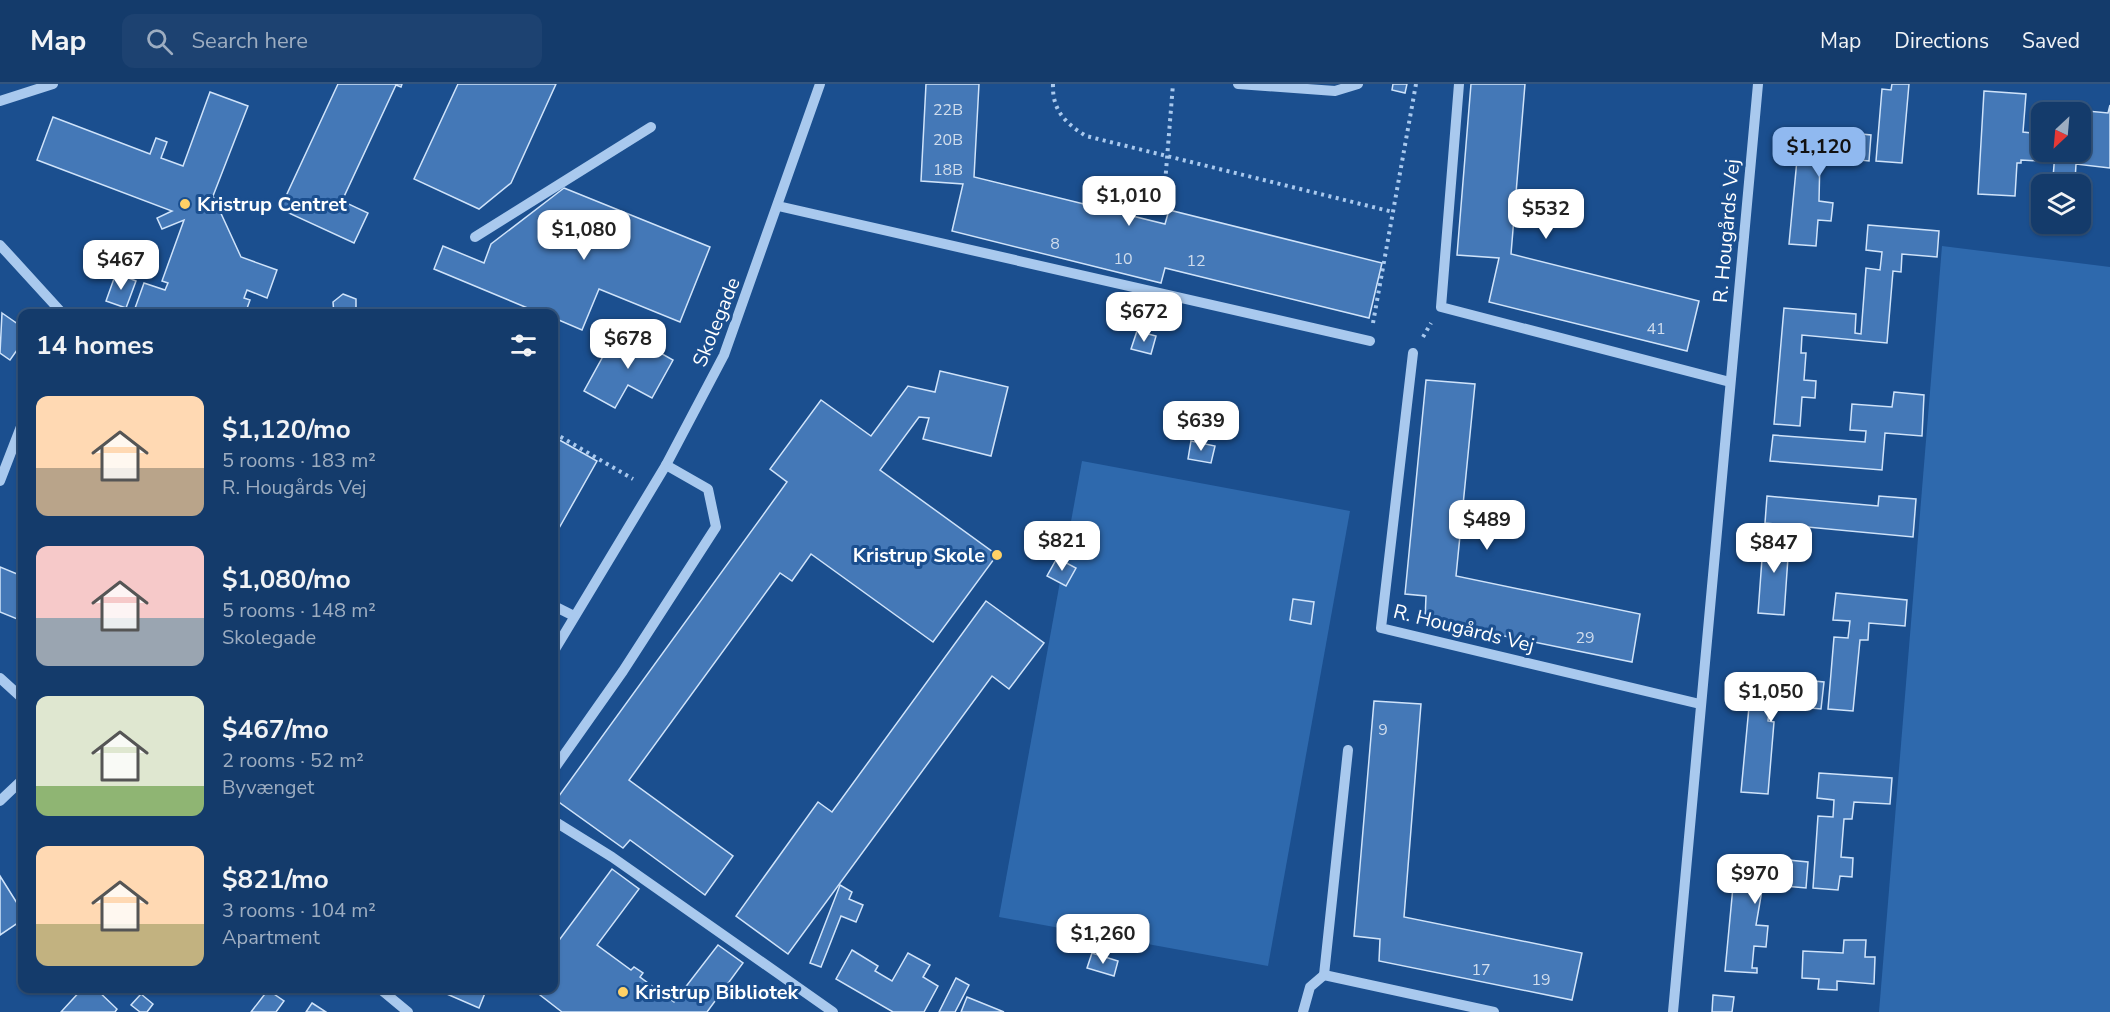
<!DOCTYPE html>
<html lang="en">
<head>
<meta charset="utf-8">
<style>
	:root { --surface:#143b6b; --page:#1d4271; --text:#f1f3f6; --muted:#9dadc1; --line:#33557e; --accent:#90b9f0 }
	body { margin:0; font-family:"Nunito Sans",sans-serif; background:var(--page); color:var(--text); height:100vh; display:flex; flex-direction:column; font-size:22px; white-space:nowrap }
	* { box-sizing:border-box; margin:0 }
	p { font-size:20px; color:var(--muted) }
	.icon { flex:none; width:33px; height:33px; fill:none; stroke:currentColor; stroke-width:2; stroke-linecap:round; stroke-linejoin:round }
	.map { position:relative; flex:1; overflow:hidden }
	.details { position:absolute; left:18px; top:225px; width:540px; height:684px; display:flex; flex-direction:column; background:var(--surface); border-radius:12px; box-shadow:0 2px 4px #0004,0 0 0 2px var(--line) }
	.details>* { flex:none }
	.needle { width:39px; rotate:206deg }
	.fabs { position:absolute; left:2031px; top:18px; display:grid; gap:12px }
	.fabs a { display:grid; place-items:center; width:60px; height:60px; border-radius:12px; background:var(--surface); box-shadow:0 2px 4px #0004,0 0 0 2px var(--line); font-size:30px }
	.price { position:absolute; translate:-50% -51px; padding:0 14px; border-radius:12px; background:#fff; color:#222; font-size:20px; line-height:39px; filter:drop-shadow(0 2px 3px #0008) }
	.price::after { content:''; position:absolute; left:50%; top:36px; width:18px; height:14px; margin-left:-9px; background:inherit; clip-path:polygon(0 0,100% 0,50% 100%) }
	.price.on { background:var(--accent); color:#111 }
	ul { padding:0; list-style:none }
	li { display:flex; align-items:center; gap:18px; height:150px; padding:0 18px }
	li span { display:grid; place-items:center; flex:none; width:168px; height:120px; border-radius:12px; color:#555 }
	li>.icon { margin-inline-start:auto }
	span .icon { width:72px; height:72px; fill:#fffc; stroke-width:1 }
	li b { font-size:26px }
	h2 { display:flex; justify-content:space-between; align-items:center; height:72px; padding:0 18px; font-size:26px }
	header { display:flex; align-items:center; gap:36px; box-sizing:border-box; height:84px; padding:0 30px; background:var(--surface); border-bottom:2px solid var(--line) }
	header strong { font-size:28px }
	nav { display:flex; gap:33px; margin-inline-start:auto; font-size:21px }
	.search { width:420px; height:54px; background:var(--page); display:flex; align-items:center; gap:15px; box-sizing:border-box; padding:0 21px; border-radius:12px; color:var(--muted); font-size:22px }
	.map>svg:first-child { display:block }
</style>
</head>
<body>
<header>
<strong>Map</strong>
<div class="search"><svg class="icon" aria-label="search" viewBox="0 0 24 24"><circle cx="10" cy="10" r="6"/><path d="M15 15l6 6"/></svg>Search here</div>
<nav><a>Map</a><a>Directions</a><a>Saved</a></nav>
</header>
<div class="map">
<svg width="2110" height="928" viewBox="0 0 2110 928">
	<rect width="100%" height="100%" fill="#1b4f8f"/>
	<g fill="#2e69ad">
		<path d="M 1942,162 L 2110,183 L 2110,928 L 1879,928 Z"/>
		<path d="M 1082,377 L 1350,427 L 1268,882 L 999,833 Z"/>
	</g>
	<g fill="#4478b7" stroke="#cfe3fa" stroke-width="1.5">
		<path d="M 338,0 L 402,0 L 401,3 L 396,1 L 342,117 L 368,129 L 354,159 L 280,125 Z"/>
		<path d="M 458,0 L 556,0 L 511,99 L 479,125 L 414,95 Z"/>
		<path d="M 926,0 L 979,0 L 974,93 L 1165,140 L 1169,126 L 1382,179 L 1369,234 L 1165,184 L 1161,199 L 952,147 L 963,100 L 921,97 Z"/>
		<path d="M 1393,0 L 1407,0 L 1405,9 L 1392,6 Z"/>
		<path d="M 1471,0 L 1525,0 L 1511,170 L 1699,217 L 1687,267 L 1489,218 L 1499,174 L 1457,171 Z"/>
		<path d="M 1892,0 L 1909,0 L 1902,79 L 1876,77 L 1882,5 L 1891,6 Z"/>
		<path d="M 1984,7 L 2026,10 L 2023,48 L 2041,50 L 2040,77 L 2021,76 L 2021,79 L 2017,79 L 2015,112 L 1978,110 Z"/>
		<path d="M 210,8 L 248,22 L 213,112 L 241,173 L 277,186 L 267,214 L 247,206 L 244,214 L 250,216 L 245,230 L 141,230 L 134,227 L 144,199 L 165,206 L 168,199 L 162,197 L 184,136 L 162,145 L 157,134 L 172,127 L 37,76 L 53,33 L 150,70 L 156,54 L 167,58 L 161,74 L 183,82 Z"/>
		<path d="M 2110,21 L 2110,84 L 2076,80 L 2075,97 L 2053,94 L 2055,68 L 2080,68 L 2080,28 L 2077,28 L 2077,26 L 2108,29 Z"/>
		<path d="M 1800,44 L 1871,51 L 1869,77 L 1820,72 L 1819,117 L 1833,119 L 1831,137 L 1818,136 L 1816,162 L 1789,160 Z"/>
		<path d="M 564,104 L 710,163 L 680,238 L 599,205 L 582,246 L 554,234 L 554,230 L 542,230 L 434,185 L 443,162 L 484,179 L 491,160 Z"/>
		<path d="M 1868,141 L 1939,147 L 1937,173 L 1902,170 L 1901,188 L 1893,187 L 1887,259 L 1802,251 L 1801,269 L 1806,269 L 1804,296 L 1816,297 L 1815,314 L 1802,313 L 1800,342 L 1774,340 L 1784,224 L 1856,230 L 1855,249 L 1861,250 L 1866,184 L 1880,186 L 1882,168 L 1866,166 Z"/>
		<path d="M 116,189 L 136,197 L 126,224 L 106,217 Z"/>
		<path d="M 343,210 L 356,215 L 356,230 L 334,230 L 333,218 Z"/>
		<path d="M 2,229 L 22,243 L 22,259 L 10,276 L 0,269 Z"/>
		<path d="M 618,245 L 673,276 L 652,314 L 628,301 L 615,324 L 584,307 Z"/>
		<path d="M 1137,247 L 1156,252 L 1151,270 L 1131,265 Z"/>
		<path d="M 940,287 L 1008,303 L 991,372 L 923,355 L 929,334 L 919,333 L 880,386 L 997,471 L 933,558 L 811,470 L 792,497 L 780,489 L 629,696 L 733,772 L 705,811 L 630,756 L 623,764 L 556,716 L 787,398 L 770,385 L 821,316 L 871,352 L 908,302 L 935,308 Z"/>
		<path d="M 1426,296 L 1475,300 L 1456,492 L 1640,530 L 1632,578 L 1425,536 L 1426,512 L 1405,510 Z"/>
		<path d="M 1894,308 L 1924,311 L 1922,352 L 1885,349 L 1882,386 L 1770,377 L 1773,351 L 1865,358 L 1866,347 L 1850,346 L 1852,320 L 1892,323 Z"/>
		<path d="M 554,353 L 597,377 L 554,453 Z"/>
		<path d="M 1191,357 L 1215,362 L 1211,379 L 1188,375 Z"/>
		<path d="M 1767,412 L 1878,422 L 1879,412 L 1916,415 L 1913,453 L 1765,439 Z"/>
		<path d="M 1764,448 L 1785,449 L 1784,458 L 1789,459 L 1784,531 L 1758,529 Z"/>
		<path d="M 1057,474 L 1076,484 L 1066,502 L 1047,492 Z"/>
		<path d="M 0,483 L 22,492 L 22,537 L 0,528 Z"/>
		<path d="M 1836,509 L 1907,516 L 1905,542 L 1869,539 L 1868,556 L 1860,556 L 1853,627 L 1828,625 L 1834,553 L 1848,554 L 1850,537 L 1833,536 Z"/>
		<path d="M 1293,515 L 1314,518 L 1311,540 L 1290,536 Z"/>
		<path d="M 986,517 L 1044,559 L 1009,605 L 992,592 L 788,870 L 736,832 L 818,718 L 832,728 Z"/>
		<path d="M 1752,591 L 1824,598 L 1821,625 L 1770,620 L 1768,637 L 1774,638 L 1768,710 L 1741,708 Z"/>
		<path d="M 1374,617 L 1421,620 L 1404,833 L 1582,869 L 1572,916 L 1379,877 L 1380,855 L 1354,852 Z"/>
		<path d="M 1819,689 L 1892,694 L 1890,720 L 1854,718 L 1852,735 L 1844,735 L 1841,773 L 1853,774 L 1852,793 L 1840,792 L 1838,806 L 1813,804 L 1818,732 L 1833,733 L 1834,716 L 1817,714 Z"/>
		<path d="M 1736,771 L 1808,778 L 1806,804 L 1763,800 L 1756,841 L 1768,842 L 1766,863 L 1754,862 L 1752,884 L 1757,884 L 1757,889 L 1725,887 Z"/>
		<path d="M 612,785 L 639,805 L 597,861 L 631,886 L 634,883 L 643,889 L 640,893 L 674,918 L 718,861 L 743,879 L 707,928 L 562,928 L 531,904 L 554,904 L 554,863 Z"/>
		<path d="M 0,792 L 22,827 L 22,836 L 0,851 Z"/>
		<path d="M 840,801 L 852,808 L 849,815 L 863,821 L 856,838 L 841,832 L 821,883 L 810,879 Z"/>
		<path d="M 1844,856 L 1866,856 L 1865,873 L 1875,873 L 1874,900 L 1837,897 L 1837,906 L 1818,905 L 1819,895 L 1802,894 L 1803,867 L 1843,869 Z"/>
		<path d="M 852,866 L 878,882 L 875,887 L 892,897 L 908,869 L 930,881 L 923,893 L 938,902 L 924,928 L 893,928 L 836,895 Z"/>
		<path d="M 1092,869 L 1118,877 L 1114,892 L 1087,884 Z"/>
		<path d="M 956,894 L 969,901 L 955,928 L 939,928 Z"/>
		<path d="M 83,904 L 95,904 L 117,925 L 115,928 L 61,928 Z"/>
		<path d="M 433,904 L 487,904 L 479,924 Z"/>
		<path d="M 268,906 L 284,917 L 276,928 L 251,928 Z"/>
		<path d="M 141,910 L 153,920 L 147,928 L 140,928 L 131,921 Z"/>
		<path d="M 1713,911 L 1734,913 L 1732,928 L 1712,928 Z"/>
		<path d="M 967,913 L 1004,928 L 961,928 Z"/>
		<path d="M 312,919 L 326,928 L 306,928 Z"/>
	</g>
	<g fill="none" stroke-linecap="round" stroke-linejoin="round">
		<g stroke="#a9c9ee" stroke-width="4" stroke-dasharray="3 4.5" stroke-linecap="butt">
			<path d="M 1053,0 C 1052,26 1065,39 1086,52 L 1393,128"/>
			<path d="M 1164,112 L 1173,0"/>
			<path d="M 1373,239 L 1416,0"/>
			<path d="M 1423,253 L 1431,239"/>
			<path d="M 554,349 L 633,395"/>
		</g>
		<g stroke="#a9c9ee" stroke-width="10">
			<path d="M 1238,0 L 1335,7 L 1358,0"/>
			<path d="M 1459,0 L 1441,223 L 1730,298"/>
			<path d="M 0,17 L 53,0"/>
			<path d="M 778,122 L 1370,257"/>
			<path d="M 475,153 L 651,43"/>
			<path d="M 0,161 L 63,230"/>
			<path d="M 1413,269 L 1381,544 L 1700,620"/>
			<path d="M 0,397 L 22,340"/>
			<path d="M 554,522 L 574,532"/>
			<path d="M 554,567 L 666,381 L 724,271 L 820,0"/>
			<path d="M 0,594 L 22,614"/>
			<path d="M 1348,666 L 1324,891 L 1494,928"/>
			<path d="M 554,685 L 623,587 L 716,443 L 708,405 L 666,381"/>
			<path d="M 0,717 L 22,696"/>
			<path d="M 554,737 L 612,773 L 833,928"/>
			<path d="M 379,904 L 408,928"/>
			<path d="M 1303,928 L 1310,903 L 1324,891"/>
			<path d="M 1673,928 L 1758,0"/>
		</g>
	</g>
	<g fill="#ffd166" stroke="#1b4f8f" stroke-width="2">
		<circle cx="185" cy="120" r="6"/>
		<circle cx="997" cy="471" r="6"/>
		<circle cx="623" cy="908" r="6"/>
	</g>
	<g text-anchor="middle" stroke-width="6" stroke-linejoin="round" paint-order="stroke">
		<g font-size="16" fill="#d0dded">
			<text x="948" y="31">22B</text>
			<text x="948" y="61">20B</text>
			<text x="948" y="91">18B</text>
			<text x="1055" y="165">8</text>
			<text x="1123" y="180">10</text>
			<text x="1196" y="182">12</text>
			<text x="1656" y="250">41</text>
			<text x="1585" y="559">29</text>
			<text x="1383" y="651">9</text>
			<text x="1481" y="891">17</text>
			<text x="1541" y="901">19</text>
		</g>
		<g font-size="20" font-weight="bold" fill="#fff" stroke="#1b4f8f" text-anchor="start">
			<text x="197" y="127">Kristrup Centret</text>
			<text x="985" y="478" text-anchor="end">Kristrup Skole</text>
			<text x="635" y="915">Kristrup Bibliotek</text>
		</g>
		<g font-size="20" fill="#fff" stroke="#1b4f8f">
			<text transform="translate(1726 147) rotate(-85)" y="7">R. Hougårds Vej</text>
			<text transform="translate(716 238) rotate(-68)" y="7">Skolegade</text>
			<text transform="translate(1464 544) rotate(14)" y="7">R. Hougårds Vej</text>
		</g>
	</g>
</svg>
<div class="fabs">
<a><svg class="needle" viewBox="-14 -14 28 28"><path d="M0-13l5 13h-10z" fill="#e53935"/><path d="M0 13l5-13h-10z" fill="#9dadc1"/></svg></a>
<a><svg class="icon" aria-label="layers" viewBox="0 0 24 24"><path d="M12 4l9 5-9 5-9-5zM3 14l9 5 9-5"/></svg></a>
</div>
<b class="price on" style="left:1819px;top:94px">$1,120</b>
<b class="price" style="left:1129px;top:143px">$1,010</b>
<b class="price" style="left:1546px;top:156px">$532</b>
<b class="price" style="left:584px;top:177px">$1,080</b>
<b class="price" style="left:121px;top:207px">$467</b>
<b class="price" style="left:1144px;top:259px">$672</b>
<b class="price" style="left:628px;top:286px">$678</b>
<b class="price" style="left:1201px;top:368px">$639</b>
<b class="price" style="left:1487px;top:467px">$489</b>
<b class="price" style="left:1062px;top:488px">$821</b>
<b class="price" style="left:1774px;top:490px">$847</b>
<b class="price" style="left:1771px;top:639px">$1,050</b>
<b class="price" style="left:1755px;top:821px">$970</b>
<b class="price" style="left:1103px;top:881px">$1,260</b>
<section class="details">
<h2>14 homes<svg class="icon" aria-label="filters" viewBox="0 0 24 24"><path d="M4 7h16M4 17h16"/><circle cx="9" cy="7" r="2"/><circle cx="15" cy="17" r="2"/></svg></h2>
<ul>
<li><span style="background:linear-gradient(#ffd9b3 60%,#b9a48a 0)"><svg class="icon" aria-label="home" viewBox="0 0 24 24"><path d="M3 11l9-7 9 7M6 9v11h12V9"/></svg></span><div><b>$1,120/mo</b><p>5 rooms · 183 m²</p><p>R. Hougårds Vej</p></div></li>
<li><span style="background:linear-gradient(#f6c9c9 60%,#9aa5b1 0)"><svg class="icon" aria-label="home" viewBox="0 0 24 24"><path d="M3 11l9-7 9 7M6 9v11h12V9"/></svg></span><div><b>$1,080/mo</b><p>5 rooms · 148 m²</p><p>Skolegade</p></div></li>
<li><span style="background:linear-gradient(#dfe7d0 75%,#8fb573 0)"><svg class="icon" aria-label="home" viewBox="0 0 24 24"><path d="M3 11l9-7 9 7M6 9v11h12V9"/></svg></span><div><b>$467/mo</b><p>2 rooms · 52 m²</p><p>Byvænget</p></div></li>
<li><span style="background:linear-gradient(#ffd9b3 65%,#c2b280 0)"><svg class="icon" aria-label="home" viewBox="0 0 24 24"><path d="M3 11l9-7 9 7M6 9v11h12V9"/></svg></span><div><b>$821/mo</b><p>3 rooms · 104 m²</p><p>Apartment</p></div></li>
</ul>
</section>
</div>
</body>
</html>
